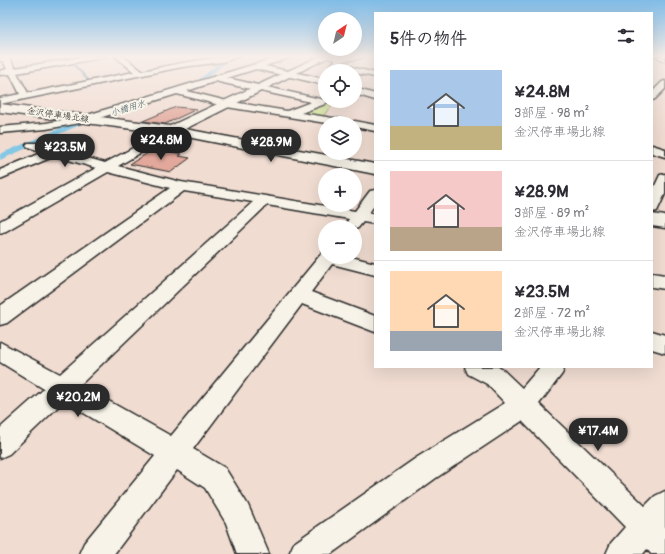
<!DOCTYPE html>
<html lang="ja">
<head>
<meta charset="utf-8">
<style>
	:root { --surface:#fff; --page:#f7f7f7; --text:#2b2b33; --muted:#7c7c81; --line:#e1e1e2; --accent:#2b2b2b }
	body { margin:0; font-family:Pangolin,"Klee One",sans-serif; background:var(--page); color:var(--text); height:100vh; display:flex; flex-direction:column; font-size:15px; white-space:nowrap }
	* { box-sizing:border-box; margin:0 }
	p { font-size:13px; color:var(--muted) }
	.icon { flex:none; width:22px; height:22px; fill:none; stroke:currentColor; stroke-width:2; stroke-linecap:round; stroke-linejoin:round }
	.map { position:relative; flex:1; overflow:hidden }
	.details { position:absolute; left:374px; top:12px; width:279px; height:356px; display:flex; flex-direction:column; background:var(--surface); border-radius:0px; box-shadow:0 4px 16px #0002 }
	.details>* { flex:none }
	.needle { width:26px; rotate:35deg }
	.controls { position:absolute; left:318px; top:12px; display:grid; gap:8px }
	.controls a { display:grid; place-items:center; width:44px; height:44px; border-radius:50%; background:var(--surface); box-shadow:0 4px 16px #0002; font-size:20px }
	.price { position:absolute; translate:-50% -34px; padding:0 9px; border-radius:14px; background:var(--accent); color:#fff; font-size:13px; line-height:26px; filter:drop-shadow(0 1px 2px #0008) }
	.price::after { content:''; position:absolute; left:50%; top:24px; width:12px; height:9px; margin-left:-6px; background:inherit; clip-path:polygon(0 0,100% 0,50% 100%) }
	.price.current { background:#222; color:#fff }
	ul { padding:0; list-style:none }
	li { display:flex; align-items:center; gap:12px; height:100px; padding:0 16px }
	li+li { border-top:1px solid var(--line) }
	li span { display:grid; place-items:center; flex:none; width:112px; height:80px; border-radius:0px; color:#555 }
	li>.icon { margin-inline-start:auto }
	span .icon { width:48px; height:48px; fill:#fffc; stroke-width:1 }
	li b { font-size:17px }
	h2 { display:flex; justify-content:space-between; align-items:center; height:48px; padding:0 16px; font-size:17px }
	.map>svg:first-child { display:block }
</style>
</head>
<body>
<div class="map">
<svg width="665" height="554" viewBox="0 0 665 554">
	<rect width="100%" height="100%" fill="#f0dcd1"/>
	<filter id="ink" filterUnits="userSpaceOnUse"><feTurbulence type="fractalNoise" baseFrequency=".025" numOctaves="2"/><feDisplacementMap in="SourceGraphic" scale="8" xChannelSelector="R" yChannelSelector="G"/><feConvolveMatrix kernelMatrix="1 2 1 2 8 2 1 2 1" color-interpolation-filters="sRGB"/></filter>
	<g filter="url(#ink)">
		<path fill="#cfe296" stroke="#7d8660" d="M 323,102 L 333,105 L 321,118 L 292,114 Z"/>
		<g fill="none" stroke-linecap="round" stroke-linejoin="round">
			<path stroke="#60899b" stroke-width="2" d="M 66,56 L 90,82"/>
			<g fill="#84c7e5" fill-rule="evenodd">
				<path d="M 291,56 L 300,56 L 262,68 L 259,66 Z"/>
				<path d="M 221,61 L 226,62 L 199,85 L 195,85 L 195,83 Z"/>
				<path d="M 75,122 L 81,122 L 82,124 L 0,160 L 0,154 Z"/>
			</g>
		</g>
		<g fill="#e1a89b" stroke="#2b2b2b">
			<path d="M 176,107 L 197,109 L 165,124 L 143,121 Z"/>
			<path d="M 164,150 L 182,154 L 179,156 L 190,158 L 171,172 L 130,164 L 151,151 L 161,153 Z"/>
		</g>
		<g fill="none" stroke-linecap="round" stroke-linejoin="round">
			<g stroke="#2b2b2b" stroke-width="3">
				<g id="minor">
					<path d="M 88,56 L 105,56 L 101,58 L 17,73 L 28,93 L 134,72 L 115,56 L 123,56 L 142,71 L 182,63 L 228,56 L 240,56 L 222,62 L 182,67 L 0,104 L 0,98 L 20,94 L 10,74 L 0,75 L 0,71 L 7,69 L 3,61 L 0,61 L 0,57 L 9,57 L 15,68 Z"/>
					<path d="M 282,56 L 294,56 L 265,66 L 325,79 L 325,85 L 256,69 L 227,78 L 325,100 L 327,102 L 325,104 L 301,113 L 346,120 L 351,122 L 355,121 L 375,125 L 375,131 L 355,127 L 355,123 L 326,123 L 227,107 L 177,94 L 86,122 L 46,129 L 0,133 L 0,127 L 46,123 L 84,116 ZM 217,81 L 219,82 L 311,102 L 287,111 L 227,101 L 187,91 Z"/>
					<path d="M 322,56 L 363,56 L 362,58 L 344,61 L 340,64 L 375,73 L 375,77 L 355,73 L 355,71 L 331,67 L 330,65 L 336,60 Z"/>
					<path d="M 655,56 L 665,56 L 665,61 Z"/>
					<path d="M 665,81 L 665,89 L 655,99 L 652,100 L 652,92 L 662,82 Z"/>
					<path d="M 355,88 L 375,94 L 375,100 L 355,94 Z"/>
					<path d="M 172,127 L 177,130 L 176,132 L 118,166 L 181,182 L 355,211 L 370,191 L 375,190 L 375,204 L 369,213 L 375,214 L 375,224 L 363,222 L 358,228 L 355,229 L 355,227 L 347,227 L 345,225 L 349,219 L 267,205 L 80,385 L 171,436 L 322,253 L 325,252 L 325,257 L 351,257 L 375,263 L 375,275 L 332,264 L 311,292 L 375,316 L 375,332 L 302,304 L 193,449 L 225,468 L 248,505 L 269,554 L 237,554 L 226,523 L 205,488 L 177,470 L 114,554 L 79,554 L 84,543 L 155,456 L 64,401 L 9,454 L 0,458 L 0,428 L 44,389 L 0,362 L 0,342 L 60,374 L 253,202 L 184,191 L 7,323 L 0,325 L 0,306 L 170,188 L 108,172 L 6,231 L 0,233 L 0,221 L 96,168 L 55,156 L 0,179 L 0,170 L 43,152 L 28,147 L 26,145 L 28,143 L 36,143 L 105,163 Z"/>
					<path d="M 652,145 L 665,149 L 665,157 L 652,153 Z"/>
					<path d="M 665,174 L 665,194 L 657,211 L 652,212 L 652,192 L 660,175 Z"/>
					<path d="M 652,273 L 665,275 L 665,289 L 652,287 Z"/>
					<path d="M 652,331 L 665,335 L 665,353 L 652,349 Z"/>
					<path d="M 465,367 L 498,367 L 503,370 L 522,388 L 540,367 L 565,367 L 562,374 L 539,404 L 645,506 L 655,496 L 665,491 L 665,554 L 651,554 L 647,549 L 643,554 L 606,554 L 611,543 L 625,527 L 522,421 L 436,478 L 331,554 L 289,554 L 294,543 L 416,458 L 505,403 L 487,384 L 468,374 Z"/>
				</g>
			</g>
			<g stroke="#2b2b2b" stroke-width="3">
				<g id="major">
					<path d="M 320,56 L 331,56 L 185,129 L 375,164 L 375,174 L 172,134 L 0,112 L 0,104 L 170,126 Z"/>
					<path d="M 652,214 L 665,216 L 665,228 L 652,226 Z"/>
				</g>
			</g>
			<use href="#minor" fill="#f7f3e8" fill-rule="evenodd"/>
			<use href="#major" fill="#f7f3e8" fill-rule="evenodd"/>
		</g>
	</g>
	<linearGradient id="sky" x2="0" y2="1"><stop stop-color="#80bce7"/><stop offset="0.42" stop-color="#f8efea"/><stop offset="1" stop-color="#f8efea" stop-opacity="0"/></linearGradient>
	<rect width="665" height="134" fill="url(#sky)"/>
	<g text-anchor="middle" stroke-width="4" stroke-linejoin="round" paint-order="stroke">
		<g font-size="9" font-style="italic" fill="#465a63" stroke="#f7f3e8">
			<text transform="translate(128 108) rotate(-17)" y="3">小橋用水</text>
		</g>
		<g font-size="9" fill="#2b2b2b" stroke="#f7f3e8">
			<text transform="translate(58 115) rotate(8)" y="3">金沢停車場北線</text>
		</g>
	</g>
</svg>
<div class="controls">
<a><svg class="needle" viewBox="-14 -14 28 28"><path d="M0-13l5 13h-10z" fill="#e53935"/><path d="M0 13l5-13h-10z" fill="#7c7c81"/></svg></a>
<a><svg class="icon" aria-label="locate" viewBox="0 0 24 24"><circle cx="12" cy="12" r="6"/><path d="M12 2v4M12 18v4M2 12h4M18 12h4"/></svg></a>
<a><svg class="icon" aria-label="layers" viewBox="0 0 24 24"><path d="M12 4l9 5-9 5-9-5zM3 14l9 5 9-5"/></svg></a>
<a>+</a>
<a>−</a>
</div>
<b class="price current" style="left:161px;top:161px">¥24.8M</b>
<b class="price" style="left:271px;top:163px">¥28.9M</b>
<b class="price" style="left:65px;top:168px">¥23.5M</b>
<b class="price" style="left:78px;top:418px">¥20.2M</b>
<b class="price" style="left:598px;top:452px">¥17.4M</b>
<section class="details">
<h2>5件の物件<svg class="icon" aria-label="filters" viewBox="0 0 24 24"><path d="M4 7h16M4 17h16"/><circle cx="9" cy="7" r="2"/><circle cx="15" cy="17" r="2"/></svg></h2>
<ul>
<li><span style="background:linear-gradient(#a9c7e8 70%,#c2b280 0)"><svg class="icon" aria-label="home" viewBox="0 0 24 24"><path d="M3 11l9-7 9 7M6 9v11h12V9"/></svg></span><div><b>¥24.8M</b><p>3部屋 · 98 m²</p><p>金沢停車場北線</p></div></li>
<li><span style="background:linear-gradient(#f6c9c9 70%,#b9a48a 0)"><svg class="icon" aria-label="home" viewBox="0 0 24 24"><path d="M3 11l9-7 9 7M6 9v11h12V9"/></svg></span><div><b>¥28.9M</b><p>3部屋 · 89 m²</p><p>金沢停車場北線</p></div></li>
<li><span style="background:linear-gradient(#ffd9b3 75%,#9aa5b1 0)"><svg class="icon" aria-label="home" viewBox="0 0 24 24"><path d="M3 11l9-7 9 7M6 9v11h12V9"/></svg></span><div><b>¥23.5M</b><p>2部屋 · 72 m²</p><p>金沢停車場北線</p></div></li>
</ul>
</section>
</div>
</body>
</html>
